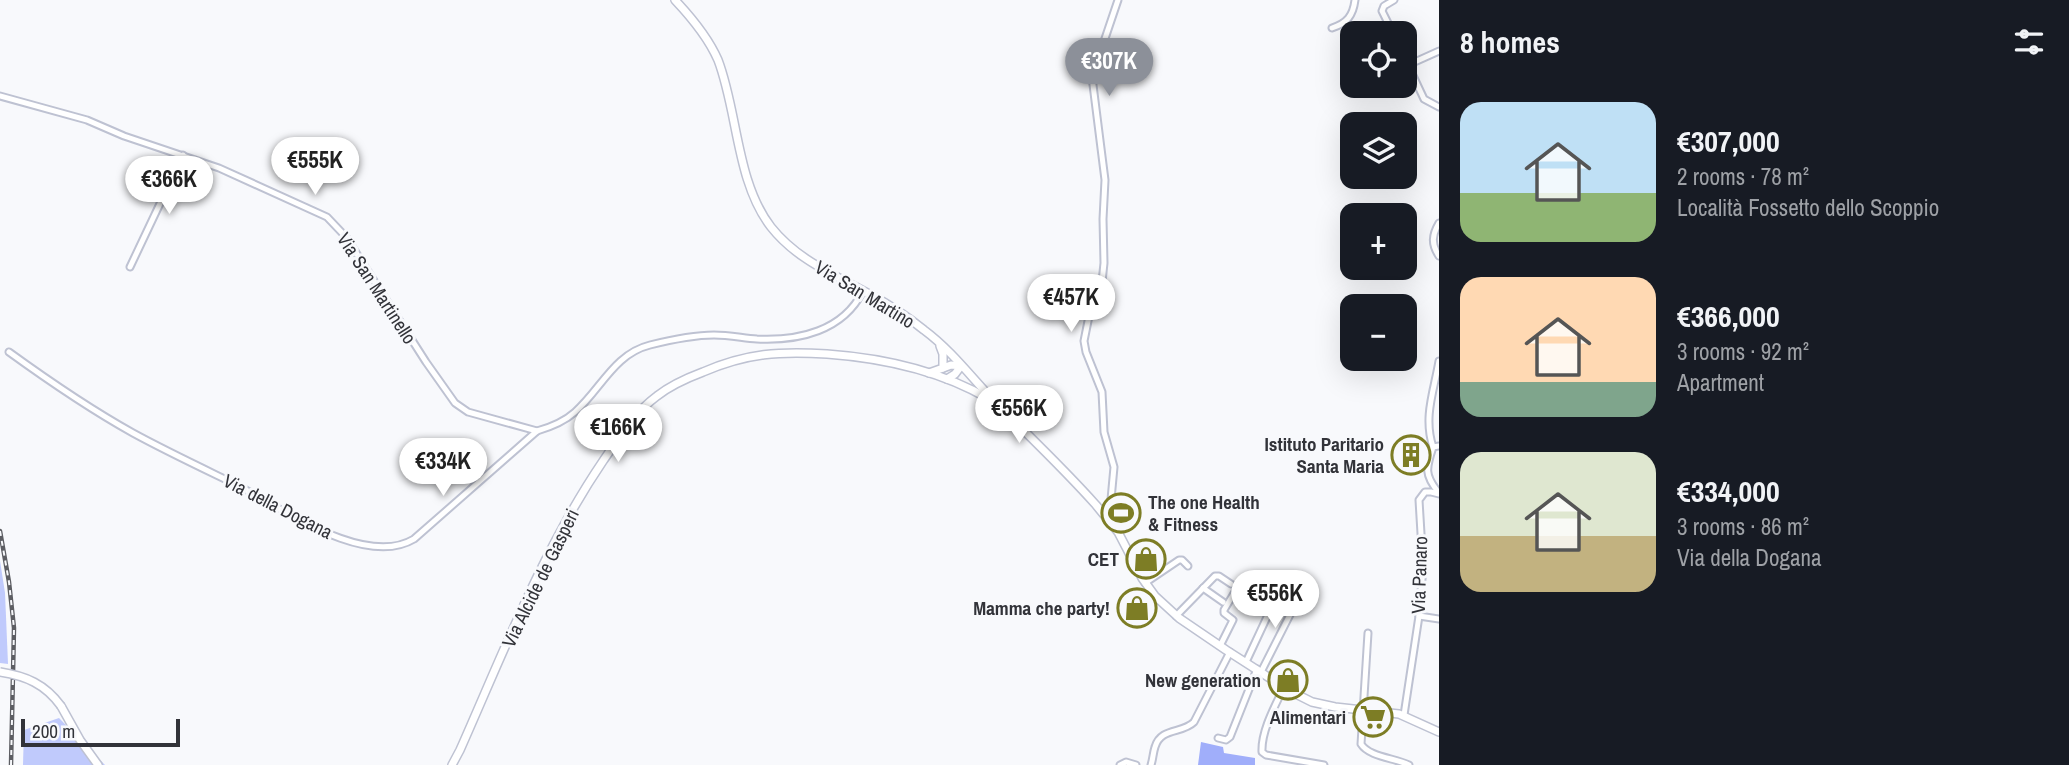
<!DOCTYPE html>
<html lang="en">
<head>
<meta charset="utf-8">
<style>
	:root { --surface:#171b24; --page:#20242c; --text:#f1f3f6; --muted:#9ea1a6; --accent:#8c9099 }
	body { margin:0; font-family:"Archivo Narrow",sans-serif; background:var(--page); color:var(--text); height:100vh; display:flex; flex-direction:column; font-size:26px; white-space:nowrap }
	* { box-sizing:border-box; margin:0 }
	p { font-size:23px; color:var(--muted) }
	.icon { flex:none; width:38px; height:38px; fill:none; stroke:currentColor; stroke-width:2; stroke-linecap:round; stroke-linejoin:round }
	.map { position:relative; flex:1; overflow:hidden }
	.panel { display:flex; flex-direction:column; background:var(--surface); width:630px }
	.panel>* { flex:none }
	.fabs { position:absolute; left:1340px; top:21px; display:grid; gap:14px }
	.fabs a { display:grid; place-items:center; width:77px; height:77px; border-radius:14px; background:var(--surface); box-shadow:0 7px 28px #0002; font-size:35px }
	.scale { position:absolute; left:21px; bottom:18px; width:159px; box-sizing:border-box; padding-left:7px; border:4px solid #323339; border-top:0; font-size:19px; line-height:24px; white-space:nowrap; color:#323339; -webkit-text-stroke:5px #f8f9fc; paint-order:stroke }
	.price { position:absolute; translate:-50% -60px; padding:0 16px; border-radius:24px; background:#fff; color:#222; font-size:23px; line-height:46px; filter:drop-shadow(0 2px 4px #0008) }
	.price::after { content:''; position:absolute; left:50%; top:42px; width:21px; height:16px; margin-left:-10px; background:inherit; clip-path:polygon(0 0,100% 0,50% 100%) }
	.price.selected { background:var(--accent); color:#fff }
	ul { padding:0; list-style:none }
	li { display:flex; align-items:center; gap:21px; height:175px; padding:0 21px }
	li span { display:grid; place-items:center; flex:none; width:196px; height:140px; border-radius:21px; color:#555 }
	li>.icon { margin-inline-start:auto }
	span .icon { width:84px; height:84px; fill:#fffc; stroke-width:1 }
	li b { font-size:30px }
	h2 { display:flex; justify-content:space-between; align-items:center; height:84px; padding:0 21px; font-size:30px }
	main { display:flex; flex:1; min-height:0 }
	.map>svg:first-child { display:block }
</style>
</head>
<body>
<main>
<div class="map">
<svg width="1439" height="765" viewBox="0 0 1439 765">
	<rect width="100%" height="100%" fill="#f8f9fc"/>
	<g fill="#c0cafc">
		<path d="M 0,561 L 5,593 L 8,664 L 0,663 Z"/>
		<path d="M 59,718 L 105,765 L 23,765 L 24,730 Z"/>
	</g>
	<path fill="#a0aefa" d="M 1201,742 L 1223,747 L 1224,753 L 1255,758 L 1255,765 L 1198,765 Z"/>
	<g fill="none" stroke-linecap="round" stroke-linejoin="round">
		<g stroke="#bec2d2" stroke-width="9">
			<g id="minor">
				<path d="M 1332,28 C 1347,23 1353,16 1355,0"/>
				<path d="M 1393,33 L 1382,11 L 1384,6 L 1394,0"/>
				<path d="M 1405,60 L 1408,65 L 1439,51"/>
				<path d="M 1408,65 L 1424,99 L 1439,107"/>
				<path d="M 0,96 L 87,120 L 124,136 L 219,168 L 327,217 L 346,237 L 426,362 L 455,403 L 468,412 L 537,431"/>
				<path d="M 1439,223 C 1432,235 1431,244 1439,256"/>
				<path d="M 130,267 L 183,155"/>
				<path d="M 9,352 C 49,381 90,409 133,433 C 166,451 200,467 233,483 C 277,505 364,569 414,539 L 537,431 C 551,427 565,421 575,412 C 601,389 614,354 650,345 C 670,340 693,335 714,335 C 729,335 743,338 757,339 C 799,341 843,331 863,291"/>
				<path d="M 1439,446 L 1433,447 C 1426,468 1424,475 1439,493"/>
				<path d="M 1433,447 C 1423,417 1434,391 1439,361"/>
				<path d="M 1109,521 L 1114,467 L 1104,432 L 1102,392 L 1086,352 L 1084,341 L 1089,316 L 1102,282 L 1104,263 L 1103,219 L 1105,180 L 1092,77 L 1118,0"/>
				<path d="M 1145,583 L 1179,560 L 1182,560 L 1188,566"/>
				<path d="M 1203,588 L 1223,602"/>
				<path d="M 1176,616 L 1215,576 L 1219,576 L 1231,584"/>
				<path d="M 1419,616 L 1439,619"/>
				<path d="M 1368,633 L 1361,744 C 1369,757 1395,758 1409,765"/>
				<path d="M 1220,646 L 1233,620 L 1224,613 L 1224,610 L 1239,585"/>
				<path d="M 1246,662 L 1281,587"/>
				<path d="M 1261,672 L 1301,593"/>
				<path d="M 1284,687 C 1275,706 1261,731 1262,752 L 1266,755 L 1324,765"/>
				<path d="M 1404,715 L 1419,616 L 1423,567 L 1419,500 L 1425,492 L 1431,492 L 1439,494"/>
				<path d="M 1218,738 L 1226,740 L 1230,737 L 1257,669"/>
				<path d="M 1120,765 L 1126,762 L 1136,765"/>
				<path d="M 1151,765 C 1153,759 1153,753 1155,747 C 1161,727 1182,734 1194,722 L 1230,652"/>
			</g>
		</g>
		<g stroke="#bec2d2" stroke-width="10">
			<g id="tertiary">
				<path d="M 675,0 C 692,18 708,37 718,60 C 738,112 736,182 771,227 C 797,260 835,275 871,295 C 890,305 908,317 924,330 C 951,350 972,378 995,402 C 1029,436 1064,469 1096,505 L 1118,532 L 1142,578 L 1155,596 L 1179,618 L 1226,650 L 1290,691 L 1312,702 L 1335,707 L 1399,714 L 1439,732"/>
				<path d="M 943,368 L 951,365 L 961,366 L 955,374 L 947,379"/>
				<path d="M 929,373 L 943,368 L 943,354 L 940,346"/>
				<path d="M 61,706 L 80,740 L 98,765"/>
				<path d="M 452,765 L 460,750 C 504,651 542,551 603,461 C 619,438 634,413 657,396 C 671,385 687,378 703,372 C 747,353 780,351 827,354 C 882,358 941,371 989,399"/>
			</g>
		</g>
		<use href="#minor" stroke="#fff" stroke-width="5"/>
		<use href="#tertiary" stroke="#fff" stroke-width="7"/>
		<g stroke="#5d5e63" stroke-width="4.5">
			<path id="rail" d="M 0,531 L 9,582 L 14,628 L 11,765"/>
		</g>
		<use href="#rail" stroke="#f8f9fc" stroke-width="2" stroke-dasharray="5" stroke-linecap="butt"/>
		<g stroke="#bec2d2" stroke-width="10" stroke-linecap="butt">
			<path id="tertiary-bridge" d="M 0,672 C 26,676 45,684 61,706"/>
		</g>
		<use href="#tertiary-bridge" stroke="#fff" stroke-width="7"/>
	</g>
	<defs>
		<g id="building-ring" transform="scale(2.0125)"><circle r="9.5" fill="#f8f9fc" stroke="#7d7d25" stroke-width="1.5"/><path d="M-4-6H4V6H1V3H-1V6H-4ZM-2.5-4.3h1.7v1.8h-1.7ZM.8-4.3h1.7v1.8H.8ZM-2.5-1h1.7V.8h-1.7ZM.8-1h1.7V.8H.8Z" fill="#7d7d25"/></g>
		<g id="stadium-ring" transform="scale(2.0125)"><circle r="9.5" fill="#f8f9fc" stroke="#7d7d25" stroke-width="1.5"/><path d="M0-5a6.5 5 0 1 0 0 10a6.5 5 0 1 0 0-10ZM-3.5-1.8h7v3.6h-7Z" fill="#7d7d25"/></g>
		<g id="shop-ring" transform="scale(2.0125)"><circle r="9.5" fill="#f8f9fc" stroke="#7d7d25" stroke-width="1.5"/><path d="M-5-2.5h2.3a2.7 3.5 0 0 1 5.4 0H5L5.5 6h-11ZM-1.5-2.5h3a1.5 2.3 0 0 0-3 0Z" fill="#7d7d25"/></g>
		<g id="supermarket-ring" transform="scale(2.0125)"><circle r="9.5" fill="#f8f9fc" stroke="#7d7d25" stroke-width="1.5"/><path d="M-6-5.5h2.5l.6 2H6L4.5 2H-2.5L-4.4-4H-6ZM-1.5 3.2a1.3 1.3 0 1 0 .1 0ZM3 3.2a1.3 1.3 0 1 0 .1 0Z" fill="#7d7d25"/></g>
	</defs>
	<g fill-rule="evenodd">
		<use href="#building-ring" x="1411" y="455"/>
		<use href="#stadium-ring" x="1121" y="513"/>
		<use href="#shop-ring" x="1146" y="559"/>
		<use href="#shop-ring" x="1137" y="608"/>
		<use href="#shop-ring" x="1288" y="680"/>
		<use href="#supermarket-ring" x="1373" y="717"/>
	</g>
	<g text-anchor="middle" stroke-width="6" stroke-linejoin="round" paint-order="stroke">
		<g font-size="19" fill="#323339" stroke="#f8f9fc">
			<text transform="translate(377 288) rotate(57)" y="7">Via San Martinello</text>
			<text transform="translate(865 294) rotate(31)" y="7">Via San Martino</text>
			<text transform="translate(278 506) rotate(27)" y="7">Via della Dogana</text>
			<text transform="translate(1419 575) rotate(-88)" y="7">Via Panaro</text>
			<text transform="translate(540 578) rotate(-64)" y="7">Via Alcide de Gasperi</text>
		</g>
		<g font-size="19" font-weight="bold" fill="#323339" stroke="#f8f9fc" text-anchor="end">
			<text x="1384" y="451">Istituto Paritario<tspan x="1384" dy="22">Santa Maria</tspan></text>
			<text x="1148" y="509" text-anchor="start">The one Health<tspan x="1148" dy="22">&amp; Fitness</tspan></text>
			<text x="1119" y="566">CET</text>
			<text x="1110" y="615">Mamma che party!</text>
			<text x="1261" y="687">New generation</text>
			<text x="1346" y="724">Alimentari</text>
		</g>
	</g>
</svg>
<div class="fabs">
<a><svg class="icon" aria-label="locate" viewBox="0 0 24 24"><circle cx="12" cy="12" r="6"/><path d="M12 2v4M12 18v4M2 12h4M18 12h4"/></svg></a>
<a><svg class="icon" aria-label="layers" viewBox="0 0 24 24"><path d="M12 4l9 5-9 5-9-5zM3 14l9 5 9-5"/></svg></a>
<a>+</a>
<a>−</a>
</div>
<div class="scale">200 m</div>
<b class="price selected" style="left:1109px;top:98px">€307K</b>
<b class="price" style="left:315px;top:197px">€555K</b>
<b class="price" style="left:169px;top:216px">€366K</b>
<b class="price" style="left:1071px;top:334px">€457K</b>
<b class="price" style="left:1019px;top:445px">€556K</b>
<b class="price" style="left:618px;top:464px">€166K</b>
<b class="price" style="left:443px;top:498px">€334K</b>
<b class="price" style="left:1275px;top:630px">€556K</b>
</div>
<section class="panel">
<h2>8 homes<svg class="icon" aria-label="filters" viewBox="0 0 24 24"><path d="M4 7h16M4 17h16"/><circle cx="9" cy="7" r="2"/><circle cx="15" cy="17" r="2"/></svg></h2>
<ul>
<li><span style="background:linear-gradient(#bfe0f5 65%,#8fb573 0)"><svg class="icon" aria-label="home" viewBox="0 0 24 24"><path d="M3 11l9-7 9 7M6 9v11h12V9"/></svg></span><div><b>€307,000</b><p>2 rooms · 78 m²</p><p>Località Fossetto dello Scoppio</p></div></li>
<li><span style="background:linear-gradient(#ffd9b3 75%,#7fa58c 0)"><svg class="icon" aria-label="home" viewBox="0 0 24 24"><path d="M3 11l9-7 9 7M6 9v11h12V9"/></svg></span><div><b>€366,000</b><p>3 rooms · 92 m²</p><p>Apartment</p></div></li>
<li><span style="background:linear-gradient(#dfe7d0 60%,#c2b280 0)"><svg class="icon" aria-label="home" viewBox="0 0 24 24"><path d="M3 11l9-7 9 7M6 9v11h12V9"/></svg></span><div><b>€334,000</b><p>3 rooms · 86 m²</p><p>Via della Dogana</p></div></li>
</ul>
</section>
</main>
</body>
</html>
